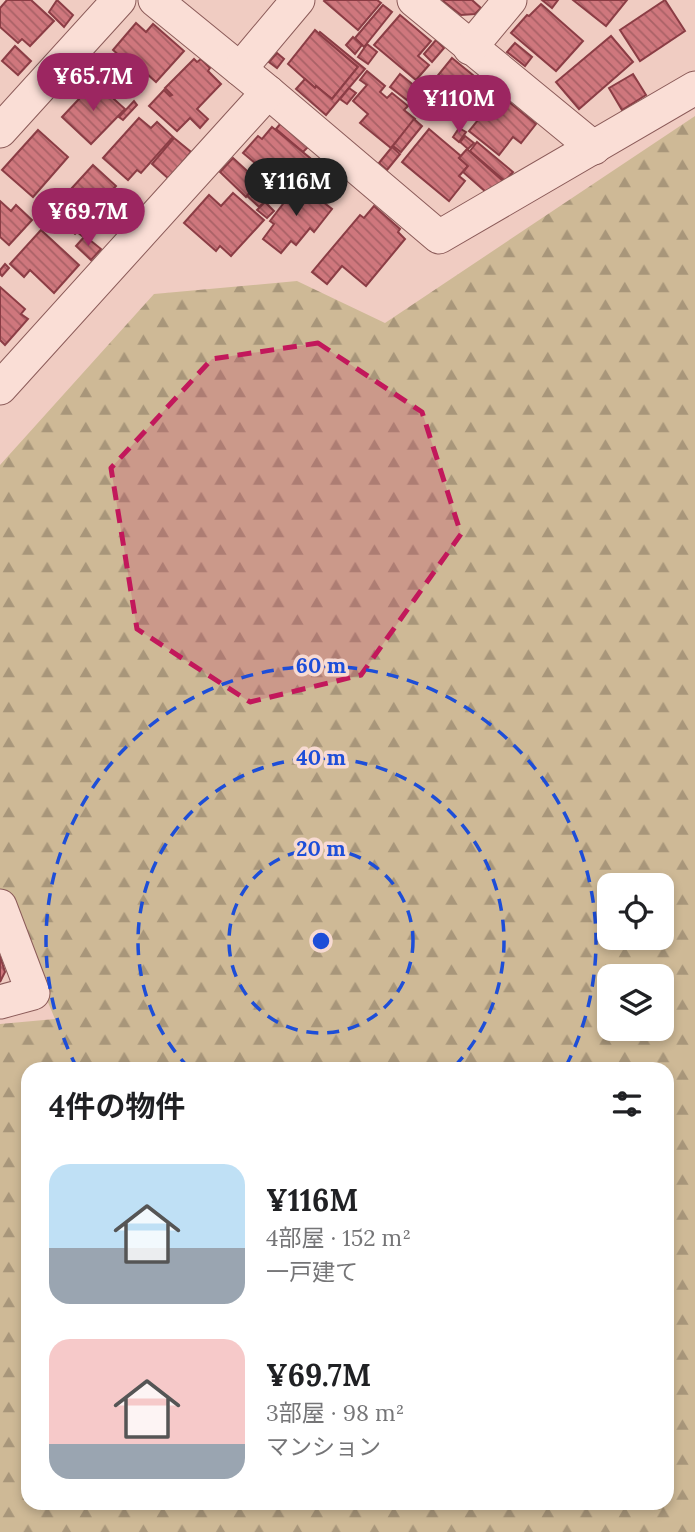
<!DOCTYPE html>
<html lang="ja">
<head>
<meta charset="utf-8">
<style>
	:root { --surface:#fff; --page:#f2f2f2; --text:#202124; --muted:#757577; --accent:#9c2661 }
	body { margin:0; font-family:Lora,"Noto Sans JP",serif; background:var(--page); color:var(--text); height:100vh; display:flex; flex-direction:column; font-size:26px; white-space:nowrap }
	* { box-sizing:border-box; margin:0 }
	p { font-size:23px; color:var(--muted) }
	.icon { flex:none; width:38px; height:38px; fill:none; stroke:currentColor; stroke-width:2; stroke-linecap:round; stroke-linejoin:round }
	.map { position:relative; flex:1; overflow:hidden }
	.drawer { position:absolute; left:21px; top:1062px; width:653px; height:448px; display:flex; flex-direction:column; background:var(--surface); border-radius:21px; box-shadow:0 4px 10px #0003 }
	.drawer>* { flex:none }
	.buttons { position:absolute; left:597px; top:873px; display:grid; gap:14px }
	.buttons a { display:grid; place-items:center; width:77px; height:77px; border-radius:14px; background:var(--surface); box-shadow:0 4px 10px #0003; font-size:35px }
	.price { position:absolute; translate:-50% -60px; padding:0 16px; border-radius:24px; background:var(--accent); color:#fff; font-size:23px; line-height:46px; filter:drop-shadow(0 2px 4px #0008) }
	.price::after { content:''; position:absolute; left:50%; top:42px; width:21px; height:16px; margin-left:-10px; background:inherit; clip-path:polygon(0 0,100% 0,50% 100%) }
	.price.current { background:#222; color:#fff }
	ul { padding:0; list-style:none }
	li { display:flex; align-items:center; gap:21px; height:175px; padding:0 28px }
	li span { display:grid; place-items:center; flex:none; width:196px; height:140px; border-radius:21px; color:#555 }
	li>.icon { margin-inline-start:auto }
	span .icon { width:84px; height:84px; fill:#fffc; stroke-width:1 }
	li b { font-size:30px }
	h2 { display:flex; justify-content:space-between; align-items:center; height:84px; padding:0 28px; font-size:30px }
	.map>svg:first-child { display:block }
</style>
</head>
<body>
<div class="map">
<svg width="695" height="1532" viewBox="0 0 695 1532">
	<defs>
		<pattern id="forest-firs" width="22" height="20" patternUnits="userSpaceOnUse" patternTransform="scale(1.75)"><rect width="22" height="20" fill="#ceb996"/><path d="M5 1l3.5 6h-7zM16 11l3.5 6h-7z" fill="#a8967a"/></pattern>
		<pattern id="building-back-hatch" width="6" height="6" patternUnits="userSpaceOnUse" patternTransform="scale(1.75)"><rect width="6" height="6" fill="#cf777d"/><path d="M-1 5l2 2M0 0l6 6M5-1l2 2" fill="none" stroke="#a96166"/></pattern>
	</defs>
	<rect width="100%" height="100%" fill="#f0ccc2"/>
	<path fill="url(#forest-firs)" fill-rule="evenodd" d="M 695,116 L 695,1532 L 0,1532 L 0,1024 L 55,1019 L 0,888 L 0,465 L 154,294 L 297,281 L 385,323 ZM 609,886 L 662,886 L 662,938 L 609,938 ZM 609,976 L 662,976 L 662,1029 L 609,1029 ZM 28,1069 L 667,1069 L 667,1503 L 28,1503 Z"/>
	<g fill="url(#building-back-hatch)" stroke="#8b3d45" stroke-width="2">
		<path d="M 7,0 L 31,0 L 54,21 L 30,46 L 22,39 L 18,43 L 0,27 L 0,8 Z"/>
		<path d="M 57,0 L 73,15 L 64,27 L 49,12 Z"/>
		<path d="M 325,0 L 377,0 L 381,3 L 358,30 L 324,1 Z"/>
		<path d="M 444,0 L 472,0 L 481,8 L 475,14 L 461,15 L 443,1 Z"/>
		<path d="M 542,0 L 558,0 L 552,8 Z"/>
		<path d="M 573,0 L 627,0 L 606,26 Z"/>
		<path d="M 665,0 L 685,31 L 640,61 L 620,30 Z"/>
		<path d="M 541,4 L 583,41 L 556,71 L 511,33 L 527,15 L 529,16 Z"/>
		<path d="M 383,5 L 392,12 L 364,47 L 355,38 Z"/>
		<path d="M 400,15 L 431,41 L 418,56 L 429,65 L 416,80 L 374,45 Z"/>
		<path d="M 136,23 L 146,32 L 153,24 L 184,51 L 156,82 L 147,74 L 144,78 L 113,50 Z"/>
		<path d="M 315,30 L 358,67 L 332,99 L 316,86 L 315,88 L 288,64 Z"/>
		<path d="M 320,32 L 365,69 L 326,115 L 296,89 L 305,79 L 315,88 L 316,86 L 332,99 L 358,67 L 319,34 Z"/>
		<path d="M 611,36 L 633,62 L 579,109 L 556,82 Z"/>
		<path d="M 353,37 L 362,45 L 355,54 L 346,45 Z"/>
		<path d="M 436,40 L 444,48 L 432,62 L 424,54 Z"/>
		<path d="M 515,43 L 532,57 L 525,66 L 507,52 Z"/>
		<path d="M 367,44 L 377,52 L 368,64 L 358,57 Z"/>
		<path d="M 15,46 L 31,61 L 18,75 L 2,61 Z"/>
		<path d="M 277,53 L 284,59 L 277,68 L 269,62 Z"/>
		<path d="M 452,58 L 485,85 L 475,97 L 480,102 L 464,121 L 426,90 Z"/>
		<path d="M 194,59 L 197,62 L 201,59 L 210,68 L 208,71 L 221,84 L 197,109 L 208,119 L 200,128 L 190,118 L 177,131 L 149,106 L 164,90 L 170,96 L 172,95 L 165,88 Z"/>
		<path d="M 367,71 L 385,86 L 380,92 L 387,98 L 392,93 L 408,106 L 404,110 L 415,119 L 391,148 L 360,123 L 368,114 L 353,101 L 367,85 L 360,80 Z"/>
		<path d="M 400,74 L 417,88 L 407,100 L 390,87 Z"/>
		<path d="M 633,74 L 646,95 L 622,110 L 609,88 Z"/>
		<path d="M 95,82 L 125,109 L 91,144 L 62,117 Z"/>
		<path d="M 490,84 L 499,90 L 488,104 L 479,98 Z"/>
		<path d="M 349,88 L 356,93 L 347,104 L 340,99 Z"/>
		<path d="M 428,92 L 441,102 L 429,117 L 416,107 Z"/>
		<path d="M 499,94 L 536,124 L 521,143 L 513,137 L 499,155 L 469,131 Z"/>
		<path d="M 134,101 L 137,105 L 123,120 L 119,117 Z"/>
		<path d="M 139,118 L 151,128 L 157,122 L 173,137 L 141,173 L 137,170 L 128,180 L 103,158 Z"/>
		<path d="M 414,119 L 422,126 L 401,152 L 393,146 Z"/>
		<path d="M 281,123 L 309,146 L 303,152 L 276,129 Z"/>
		<path d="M 272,127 L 310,158 L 285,188 L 243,153 L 258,136 L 262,139 Z"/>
		<path d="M 459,128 L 466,132 L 459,142 L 453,137 Z"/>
		<path d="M 429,129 L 461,156 L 459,158 L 468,166 L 459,176 L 465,181 L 449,201 L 402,162 Z"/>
		<path d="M 38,130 L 68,157 L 33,197 L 2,170 Z"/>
		<path d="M 465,136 L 474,143 L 468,149 L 460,142 Z"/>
		<path d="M 174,138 L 191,152 L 169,179 L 152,164 Z"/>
		<path d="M 477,142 L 513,172 L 505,181 L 470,151 Z"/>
		<path d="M 392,147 L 400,154 L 387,170 L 379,163 Z"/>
		<path d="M 467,149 L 504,182 L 487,193 L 463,172 L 468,166 L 459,158 Z"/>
		<path d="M 233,158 L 259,182 L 246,197 L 220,172 Z"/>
		<path d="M 320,158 L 340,173 L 325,193 L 316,186 L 311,193 L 300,184 Z"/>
		<path d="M 93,165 L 116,186 L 96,208 L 103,214 L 82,236 L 77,232 L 75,234 L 50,212 Z"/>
		<path d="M 299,183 L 332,209 L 314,232 L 310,228 L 296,245 L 291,241 L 281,253 L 263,239 L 274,224 L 270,221 Z"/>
		<path d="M 256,185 L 269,198 L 259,207 L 247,196 Z"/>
		<path d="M 233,193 L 264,220 L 231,256 L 220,246 L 216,251 L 184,223 L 209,195 L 221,206 Z"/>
		<path d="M 0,201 L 11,211 L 16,205 L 32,220 L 9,245 L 0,237 Z"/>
		<path d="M 265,202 L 274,211 L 267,218 L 257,210 Z"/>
		<path d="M 374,206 L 400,229 L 398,232 L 405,239 L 366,286 L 342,266 L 327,284 L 312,272 L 360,215 L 364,218 Z"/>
		<path d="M 41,230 L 79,265 L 54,293 L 30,270 L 24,277 L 10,264 Z"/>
		<path d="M 85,236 L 101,249 L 91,260 L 76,246 Z"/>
		<path d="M 5,264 L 9,268 L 2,276 L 0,274 L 0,270 Z"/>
		<path d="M 0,287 L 25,309 L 21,314 L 28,319 L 5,345 L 0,340 Z"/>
		<path d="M 0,956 L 5,972 L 0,982 Z"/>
	</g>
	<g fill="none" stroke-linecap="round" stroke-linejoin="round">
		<g stroke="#8b5b59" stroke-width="35">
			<g id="street">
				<path d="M 155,0 L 268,92 L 439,237 L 695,88"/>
				<path d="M 414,0 L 594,148"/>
				<path d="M 470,48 L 510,0"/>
				<path d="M 240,69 L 298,0"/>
				<path d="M 0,131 L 119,0"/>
				<path d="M 0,388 L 268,92"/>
				<path d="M 0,906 L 33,993 L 0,1002"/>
			</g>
		</g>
		<use href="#street" stroke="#faded6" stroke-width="33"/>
	</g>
	<path fill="#c2185b" fill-opacity="0.2" stroke="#c2185b" stroke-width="5" stroke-dasharray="14 9" stroke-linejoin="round" d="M 318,343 L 422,412 L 461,534 L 361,675 L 250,702 L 137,629 L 111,468 L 212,359 Z"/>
	<g fill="none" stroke="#1d4ed8" stroke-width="3.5" stroke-dasharray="12 9">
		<circle cx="321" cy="941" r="92"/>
		<path d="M189 1068A183 183 0 1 1 453 1068"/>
		<path d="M77 1068A275 275 0 1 1 565 1068"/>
	</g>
	<circle cx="321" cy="941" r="10" fill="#1d4ed8" stroke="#f7dad2" stroke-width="3.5"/>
	<g font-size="21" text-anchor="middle" font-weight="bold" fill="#1d4ed8" stroke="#f7dad2" stroke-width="7" stroke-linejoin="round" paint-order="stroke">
		<text x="321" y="673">60 m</text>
		<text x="321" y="765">40 m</text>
		<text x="321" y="856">20 m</text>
	</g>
</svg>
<div class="buttons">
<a><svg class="icon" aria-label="locate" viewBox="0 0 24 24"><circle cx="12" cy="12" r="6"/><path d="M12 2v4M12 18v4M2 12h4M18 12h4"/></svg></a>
<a><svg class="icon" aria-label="layers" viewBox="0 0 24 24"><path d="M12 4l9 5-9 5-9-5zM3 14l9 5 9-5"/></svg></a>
</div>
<b class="price" style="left:93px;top:113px">¥65.7M</b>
<b class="price" style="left:459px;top:135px">¥110M</b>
<b class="price current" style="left:296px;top:218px">¥116M</b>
<b class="price" style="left:88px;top:248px">¥69.7M</b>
<section class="drawer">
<h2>4件の物件<svg class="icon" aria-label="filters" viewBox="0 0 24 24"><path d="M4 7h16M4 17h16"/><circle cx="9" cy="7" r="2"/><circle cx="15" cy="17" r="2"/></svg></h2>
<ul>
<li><span style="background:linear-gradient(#bfe0f5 60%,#9aa5b1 0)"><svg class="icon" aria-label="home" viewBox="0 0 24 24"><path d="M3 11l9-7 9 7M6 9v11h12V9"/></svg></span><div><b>¥116M</b><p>4部屋 · 152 m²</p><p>一戸建て</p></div></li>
<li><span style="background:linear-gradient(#f6c9c9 75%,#9aa5b1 0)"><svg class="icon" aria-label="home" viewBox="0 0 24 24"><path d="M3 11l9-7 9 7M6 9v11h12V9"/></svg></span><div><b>¥69.7M</b><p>3部屋 · 98 m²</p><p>マンション</p></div></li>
</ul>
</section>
</div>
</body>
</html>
